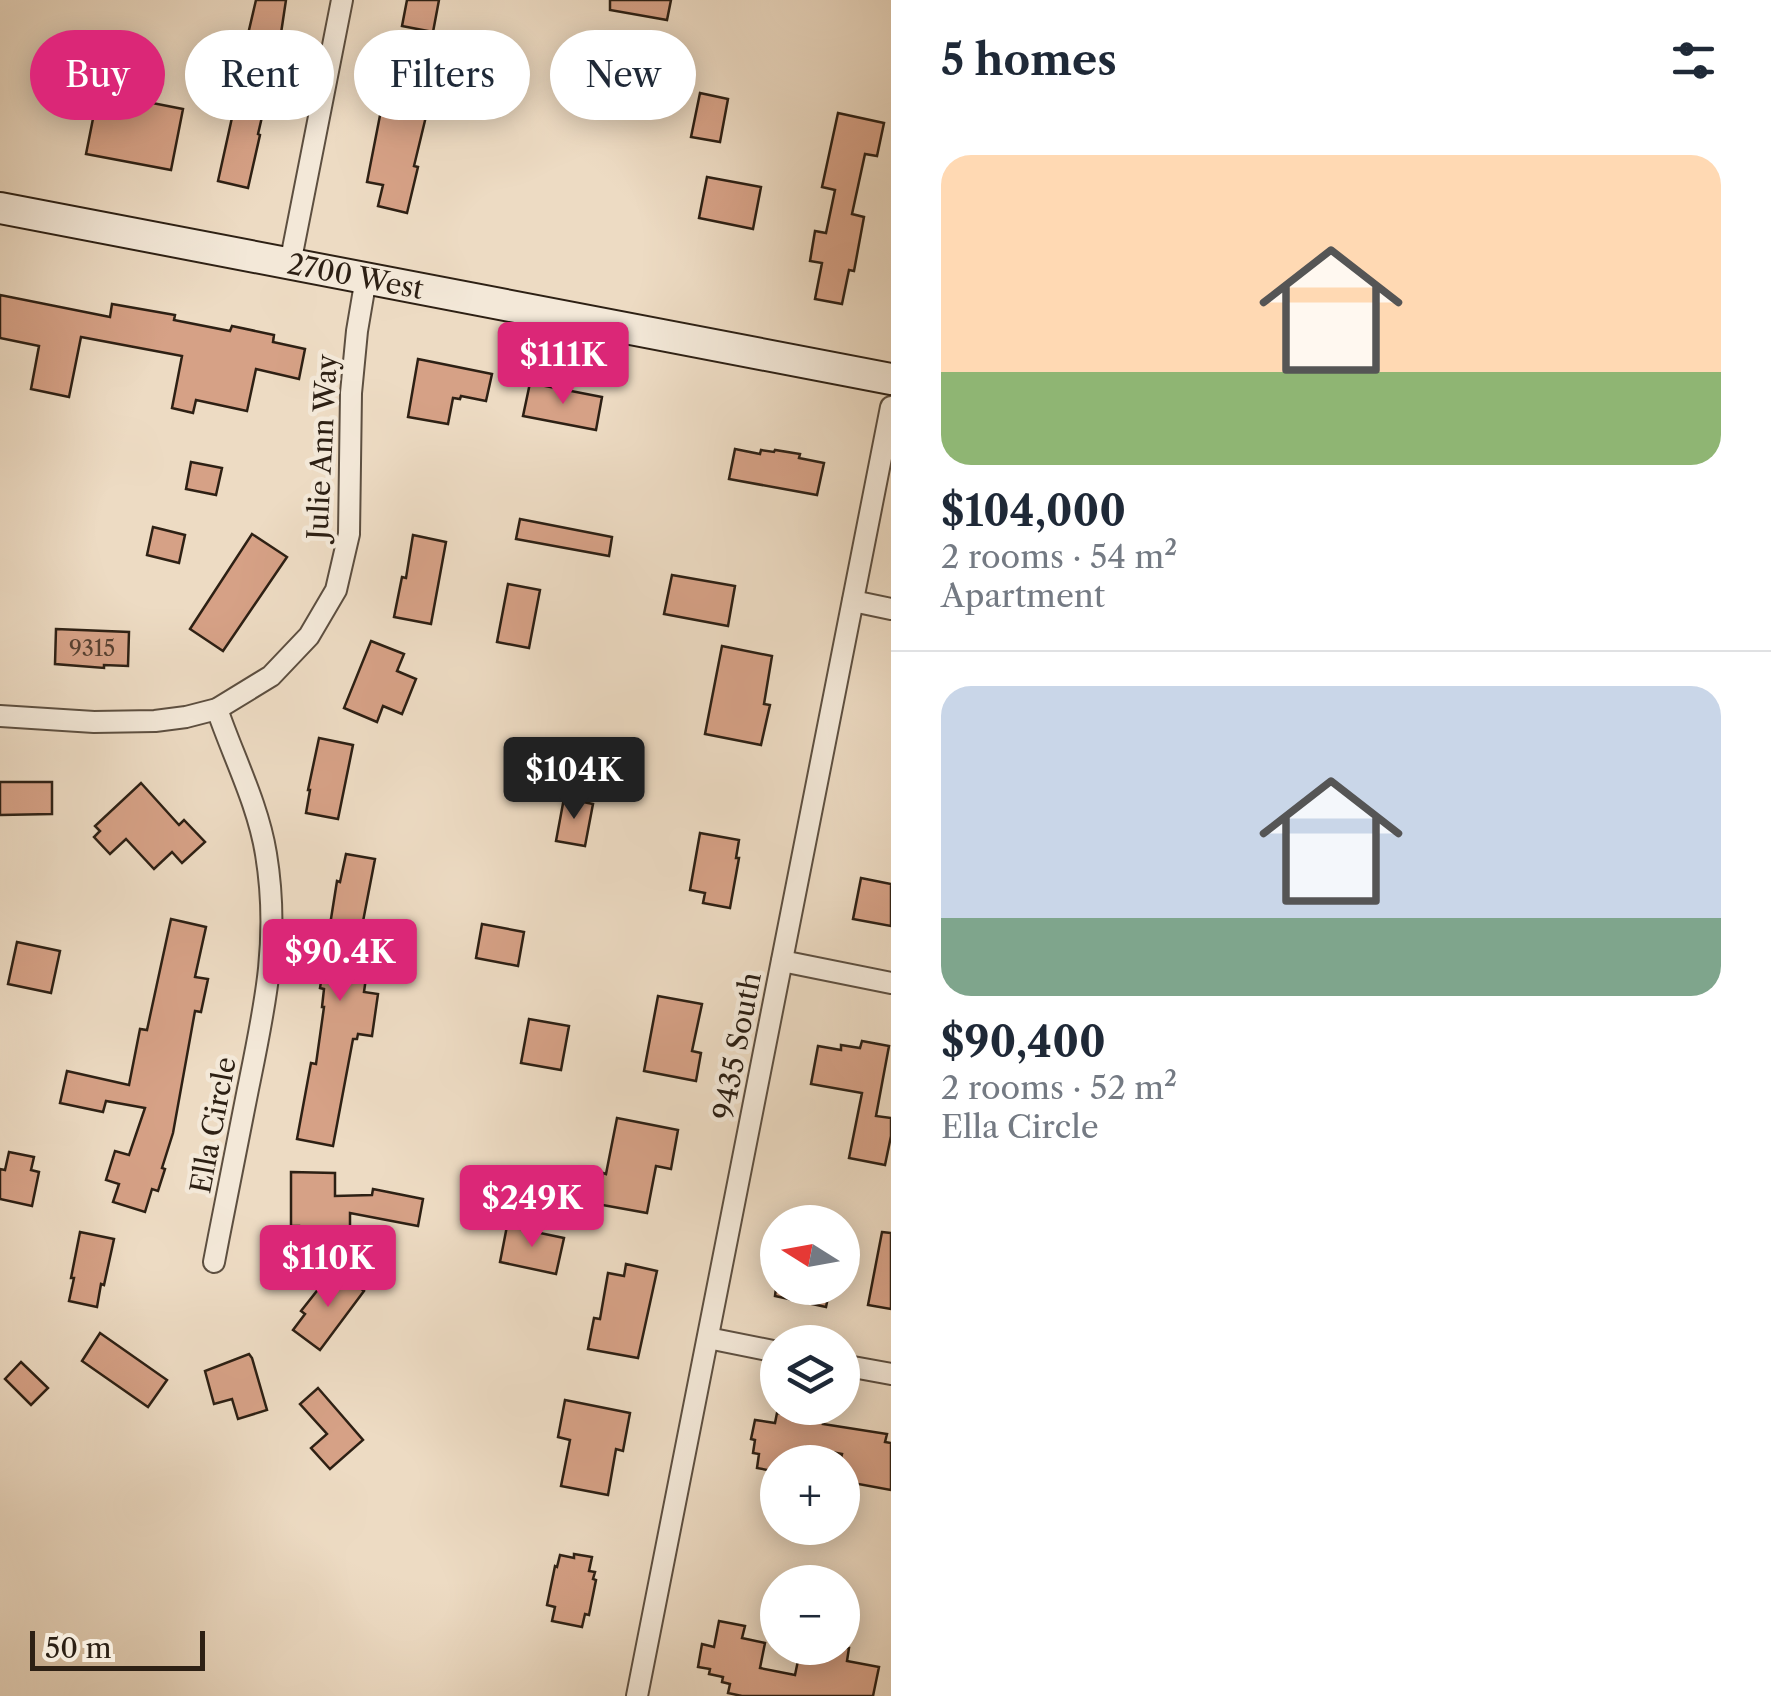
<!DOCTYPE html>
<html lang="en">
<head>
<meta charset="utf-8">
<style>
	:root { --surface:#fff; --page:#f2f2f3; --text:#1f2937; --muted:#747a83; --line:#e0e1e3; --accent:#db2777 }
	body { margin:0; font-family:"Libre Caslon Text",serif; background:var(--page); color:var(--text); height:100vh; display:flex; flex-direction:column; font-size:38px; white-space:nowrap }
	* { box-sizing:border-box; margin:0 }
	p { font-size:32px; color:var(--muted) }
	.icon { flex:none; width:55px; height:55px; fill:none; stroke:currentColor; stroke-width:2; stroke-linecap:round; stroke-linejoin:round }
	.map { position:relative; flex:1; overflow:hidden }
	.sheet { display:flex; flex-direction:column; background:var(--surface); width:880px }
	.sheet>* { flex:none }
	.guide { position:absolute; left:30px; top:30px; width:710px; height:90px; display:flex; gap:20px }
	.needle { width:65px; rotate:281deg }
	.buttons { position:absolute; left:760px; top:1205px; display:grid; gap:20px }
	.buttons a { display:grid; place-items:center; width:100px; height:100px; border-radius:50%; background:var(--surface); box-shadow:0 5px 25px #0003; font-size:50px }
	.scale { position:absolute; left:30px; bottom:25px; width:175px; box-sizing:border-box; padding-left:10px; border:5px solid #2d2014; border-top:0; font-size:28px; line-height:35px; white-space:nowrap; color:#2d2014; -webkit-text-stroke:8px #f3e8d8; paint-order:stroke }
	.price { position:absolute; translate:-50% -85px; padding:0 22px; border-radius:10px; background:var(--accent); color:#fff; font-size:32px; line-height:65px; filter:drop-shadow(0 2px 5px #0008) }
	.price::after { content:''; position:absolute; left:50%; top:60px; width:30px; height:22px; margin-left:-15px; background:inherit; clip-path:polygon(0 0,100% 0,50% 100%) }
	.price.selected { background:#222; color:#fff }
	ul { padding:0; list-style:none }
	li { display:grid; align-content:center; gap:20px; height:530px; padding:0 50px }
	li+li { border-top:2px solid var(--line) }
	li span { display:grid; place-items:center; height:310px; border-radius:30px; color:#555 }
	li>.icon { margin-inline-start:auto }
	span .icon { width:180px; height:180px; fill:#fffc; stroke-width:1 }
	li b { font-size:42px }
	h2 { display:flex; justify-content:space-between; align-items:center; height:120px; padding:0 50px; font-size:42px }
	.chip { padding:0 35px; border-radius:45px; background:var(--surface); box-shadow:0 5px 25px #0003; font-size:35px; line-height:90px }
	.chip.selected { background:var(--accent); color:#fff }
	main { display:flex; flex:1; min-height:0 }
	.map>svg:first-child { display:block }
</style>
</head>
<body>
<main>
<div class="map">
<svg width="891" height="1696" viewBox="0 0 891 1696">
	<rect width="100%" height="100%" fill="#eddbc3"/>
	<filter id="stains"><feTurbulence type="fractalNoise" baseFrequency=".002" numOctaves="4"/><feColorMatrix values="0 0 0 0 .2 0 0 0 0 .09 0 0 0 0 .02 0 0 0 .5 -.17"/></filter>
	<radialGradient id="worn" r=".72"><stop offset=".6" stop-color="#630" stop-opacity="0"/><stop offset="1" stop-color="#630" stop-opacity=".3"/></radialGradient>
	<g fill="#d6a186" stroke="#2d2014" stroke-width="2.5">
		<path d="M 256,0 L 286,0 L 280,40 L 258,134 L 260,135 L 248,188 L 218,181 L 235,104 L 232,103 Z"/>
		<path d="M 407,0 L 439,0 L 433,32 L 402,26 Z"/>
		<path d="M 610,0 L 671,0 L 667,20 L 610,10 Z"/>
		<path d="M 109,38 L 147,45 L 137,100 L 183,109 L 171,170 L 86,154 Z"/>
		<path d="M 406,67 L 436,75 L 414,166 L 418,167 L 407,213 L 378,206 L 383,185 L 367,182 L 383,100 L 397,104 Z"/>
		<path d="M 700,93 L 728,99 L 720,142 L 691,137 Z"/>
		<path d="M 838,113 L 884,123 L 877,156 L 865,154 L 852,214 L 864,217 L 854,271 L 849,270 L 842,304 L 815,299 L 822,263 L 810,261 L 815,231 L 826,233 L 835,190 L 822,187 Z"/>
		<path d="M 707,177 L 761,187 L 753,229 L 699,218 Z"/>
		<path d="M 0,295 L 110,317 L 112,304 L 175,315 L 174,320 L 230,331 L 232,326 L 274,335 L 273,342 L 305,349 L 299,379 L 256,369 L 247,411 L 196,400 L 193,413 L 172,408 L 182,356 L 81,337 L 69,397 L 31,389 L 39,346 L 0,338 Z"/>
		<path d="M 418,359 L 492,374 L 486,401 L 461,396 L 460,399 L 453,398 L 448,424 L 408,417 Z"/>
		<path d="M 530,383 L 602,397 L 596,430 L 523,416 Z"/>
		<path d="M 735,449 L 760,454 L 761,450 L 774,452 L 775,450 L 800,454 L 799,458 L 824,463 L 817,495 L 729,479 Z"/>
		<path d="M 191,462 L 222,468 L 216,495 L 186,489 Z"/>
		<path d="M 520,519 L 612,537 L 609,556 L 516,539 Z"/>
		<path d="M 153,527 L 185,535 L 179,563 L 147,555 Z"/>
		<path d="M 252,534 L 287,557 L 223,651 L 190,629 Z"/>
		<path d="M 413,535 L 446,542 L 431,624 L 394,617 L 402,577 L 406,578 Z"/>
		<path d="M 672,575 L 735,586 L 728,626 L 664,614 Z"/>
		<path d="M 508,584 L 540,590 L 529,648 L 497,642 Z"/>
		<path d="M 56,629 L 129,632 L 128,666 L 104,665 L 104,668 L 55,664 Z"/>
		<path d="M 371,641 L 404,654 L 397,671 L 416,679 L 402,714 L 383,706 L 377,722 L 344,708 Z"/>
		<path d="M 722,646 L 772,656 L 764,704 L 770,705 L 761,745 L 705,734 Z"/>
		<path d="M 319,738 L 353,745 L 338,819 L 306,813 L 310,790 L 308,790 Z"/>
		<path d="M 0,782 L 52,782 L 52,814 L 0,815 Z"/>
		<path d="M 141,783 L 179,825 L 184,820 L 205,842 L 182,863 L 172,852 L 154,869 L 126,839 L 110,854 L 94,837 L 100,831 L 95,826 Z"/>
		<path d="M 564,798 L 593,804 L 585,846 L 556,841 Z"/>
		<path d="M 700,833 L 739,840 L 736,858 L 739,858 L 730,908 L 703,903 L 705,893 L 690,890 Z"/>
		<path d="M 346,854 L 375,859 L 355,963 L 368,964 L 364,992 L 378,994 L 372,1036 L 358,1034 L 357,1039 L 353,1039 L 333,1146 L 297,1139 L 311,1063 L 316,1064 L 324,1007 L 322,1007 L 324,989 L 320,988 L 337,881 L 340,882 Z"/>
		<path d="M 861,878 L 891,884 L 891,926 L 853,919 Z"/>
		<path d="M 171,919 L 206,927 L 195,977 L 208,979 L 201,1012 L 195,1011 L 173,1133 L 162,1168 L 165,1169 L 158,1191 L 152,1189 L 145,1212 L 113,1202 L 119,1184 L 106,1180 L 115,1151 L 129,1155 L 145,1108 L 106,1101 L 103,1112 L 60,1103 L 67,1071 L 129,1085 L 140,1029 L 147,1030 Z"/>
		<path d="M 482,924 L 524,932 L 518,966 L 476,958 Z"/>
		<path d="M 17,942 L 60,951 L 51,993 L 8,984 Z"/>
		<path d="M 658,996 L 702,1004 L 692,1051 L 701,1053 L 696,1081 L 644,1071 Z"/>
		<path d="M 529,1019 L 569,1026 L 561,1070 L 521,1063 Z"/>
		<path d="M 862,1041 L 889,1046 L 876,1116 L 891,1118 L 891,1136 L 885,1165 L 849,1158 L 862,1093 L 811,1084 L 818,1046 L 841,1050 L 841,1045 L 860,1048 Z"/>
		<path d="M 617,1118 L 678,1130 L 671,1169 L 656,1166 L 647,1213 L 597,1204 L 603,1173 L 606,1174 Z"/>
		<path d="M 9,1152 L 34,1157 L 31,1170 L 39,1172 L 32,1206 L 0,1199 L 0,1169 L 5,1170 Z"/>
		<path d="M 291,1172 L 335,1173 L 335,1196 L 372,1195 L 373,1189 L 423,1199 L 418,1226 L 350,1213 L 350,1245 L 299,1245 L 299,1226 L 291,1226 Z"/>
		<path d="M 507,1226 L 564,1238 L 556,1274 L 500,1262 Z"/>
		<path d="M 80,1232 L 114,1239 L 104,1285 L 101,1284 L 97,1307 L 69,1301 L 74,1278 L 71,1278 Z"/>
		<path d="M 882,1232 L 891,1233 L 891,1309 L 868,1305 Z"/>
		<path d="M 626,1264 L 657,1271 L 638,1358 L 588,1349 L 594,1318 L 600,1319 L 608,1273 L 624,1276 Z"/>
		<path d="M 337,1270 L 364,1291 L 320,1350 L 293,1330 L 305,1314 L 301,1311 L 320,1287 L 322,1289 Z"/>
		<path d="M 776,1288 L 830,1288 L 826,1307 L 775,1296 Z"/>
		<path d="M 100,1333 L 167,1380 L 148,1407 L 82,1361 Z"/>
		<path d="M 249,1354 L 252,1358 L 267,1410 L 238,1419 L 232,1399 L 214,1404 L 205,1371 Z"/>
		<path d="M 21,1362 L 48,1388 L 31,1405 L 5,1379 Z"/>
		<path d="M 318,1388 L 363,1440 L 330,1469 L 311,1448 L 327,1434 L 300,1404 Z"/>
		<path d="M 565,1400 L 630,1413 L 623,1451 L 616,1449 L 608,1495 L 561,1486 L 570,1440 L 558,1437 Z"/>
		<path d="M 777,1413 L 824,1421 L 823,1424 L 887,1434 L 885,1442 L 891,1443 L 891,1490 L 842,1481 L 842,1462 L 840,1462 L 842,1454 L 806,1447 L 803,1462 L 778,1462 L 778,1472 L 757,1468 L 759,1454 L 753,1453 L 755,1440 L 751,1439 L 755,1420 L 775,1423 Z"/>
		<path d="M 574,1554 L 592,1557 L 589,1571 L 595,1572 L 593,1579 L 596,1580 L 589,1615 L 585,1614 L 582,1627 L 552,1621 L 555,1607 L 547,1605 L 555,1566 L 557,1567 L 560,1555 L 574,1558 Z"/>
		<path d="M 719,1621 L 745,1626 L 742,1638 L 765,1643 L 760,1668 L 795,1675 L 800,1651 L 821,1655 L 822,1648 L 849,1648 L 847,1661 L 879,1667 L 873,1696 L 742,1696 L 728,1693 L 730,1684 L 722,1682 L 723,1677 L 709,1674 L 710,1669 L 698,1667 L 702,1644 L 714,1647 Z"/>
	</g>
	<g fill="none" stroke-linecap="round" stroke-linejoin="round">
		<g stroke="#5d4f40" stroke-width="24">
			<g id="street">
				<path d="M 290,264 L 342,0"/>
				<path d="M 853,601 L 891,609"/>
				<path d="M 0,716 L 94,722 L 155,721 L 186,717 L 217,709 L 271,676 L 309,636 L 336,590 L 349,534 L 351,393 L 357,331 L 366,278"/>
				<path d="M 782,961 L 891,983"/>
				<path d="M 214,1262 C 225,1204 237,1146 248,1089 C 265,1006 280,939 266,854 C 258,804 233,756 217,709"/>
				<path d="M 708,1338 L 778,1352"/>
				<path d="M 842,1365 L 891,1374"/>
				<path d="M 637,1696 L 891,407"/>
			</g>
		</g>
		<g stroke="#2d2014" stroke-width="34">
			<g id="secondary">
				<path id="s1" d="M 0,208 L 891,379"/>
			</g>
		</g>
		<use href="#street" stroke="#f3e8d8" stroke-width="20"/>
		<use href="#secondary" stroke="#f3e8d8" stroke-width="30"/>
	</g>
	<g text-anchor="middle" stroke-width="9" stroke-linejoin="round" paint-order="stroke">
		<g font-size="22" fill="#574030">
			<text x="92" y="656">9315</text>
		</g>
		<g font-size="28" fill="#2d2014" stroke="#f3e8d8">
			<text dy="10" stroke="none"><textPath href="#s1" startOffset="362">2700 West</textPath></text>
			<text transform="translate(322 447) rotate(-87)" y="10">Julie Ann Way</text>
			<text transform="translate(737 1046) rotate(-79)" y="10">9435 South</text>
			<text transform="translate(213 1125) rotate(-79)" y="10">Ella Circle</text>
		</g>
	</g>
	<rect width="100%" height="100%" filter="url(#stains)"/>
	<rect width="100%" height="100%" fill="url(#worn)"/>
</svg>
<div class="buttons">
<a><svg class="needle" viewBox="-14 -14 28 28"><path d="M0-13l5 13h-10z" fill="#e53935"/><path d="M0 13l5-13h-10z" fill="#747a83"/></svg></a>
<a><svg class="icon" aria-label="layers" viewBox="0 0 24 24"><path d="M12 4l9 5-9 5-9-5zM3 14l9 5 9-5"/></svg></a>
<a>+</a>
<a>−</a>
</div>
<div class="scale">50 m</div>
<b class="price" style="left:563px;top:407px">$111K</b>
<b class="price selected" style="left:574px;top:822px">$104K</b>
<b class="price" style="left:340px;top:1004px">$90.4K</b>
<b class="price" style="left:532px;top:1250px">$249K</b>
<b class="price" style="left:328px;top:1310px">$110K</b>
<div class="guide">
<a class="chip selected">Buy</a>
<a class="chip">Rent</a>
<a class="chip">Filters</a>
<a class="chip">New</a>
</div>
</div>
<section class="sheet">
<h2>5 homes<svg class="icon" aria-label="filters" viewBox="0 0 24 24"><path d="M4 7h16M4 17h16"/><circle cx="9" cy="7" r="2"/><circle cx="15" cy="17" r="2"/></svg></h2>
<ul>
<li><span style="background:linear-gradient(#ffd9b3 70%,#8fb573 0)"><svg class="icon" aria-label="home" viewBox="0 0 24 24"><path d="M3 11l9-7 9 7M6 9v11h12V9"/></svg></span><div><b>$104,000</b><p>2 rooms · 54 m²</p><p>Apartment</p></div></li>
<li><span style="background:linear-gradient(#c9d6e8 75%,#7fa58c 0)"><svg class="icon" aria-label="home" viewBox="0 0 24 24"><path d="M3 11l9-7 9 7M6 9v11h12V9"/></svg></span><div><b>$90,400</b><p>2 rooms · 52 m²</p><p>Ella Circle</p></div></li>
</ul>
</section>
</main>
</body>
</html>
